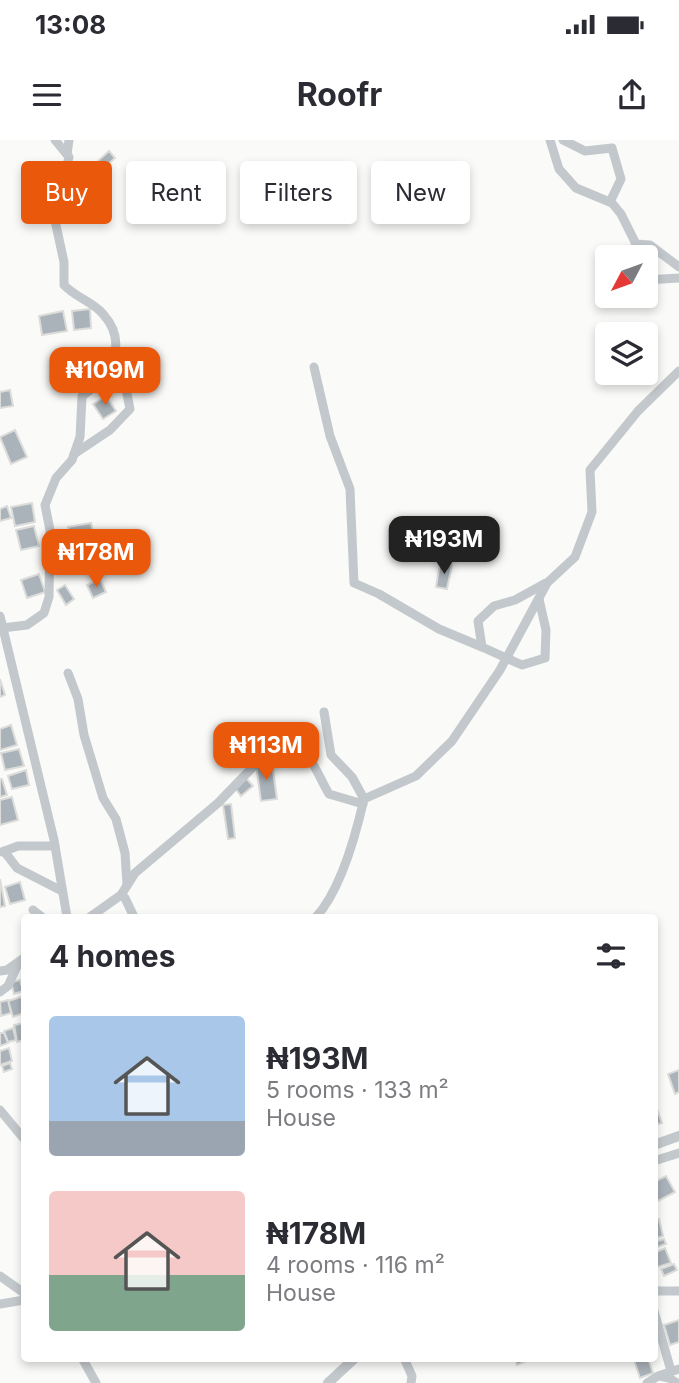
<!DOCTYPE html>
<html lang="en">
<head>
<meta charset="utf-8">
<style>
	:root { --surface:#fff; --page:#f2f2f3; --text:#2b2b33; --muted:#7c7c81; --accent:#ea580c }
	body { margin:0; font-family:Inter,sans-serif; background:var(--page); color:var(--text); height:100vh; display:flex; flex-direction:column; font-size:26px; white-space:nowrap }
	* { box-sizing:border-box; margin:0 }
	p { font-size:23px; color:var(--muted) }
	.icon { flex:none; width:38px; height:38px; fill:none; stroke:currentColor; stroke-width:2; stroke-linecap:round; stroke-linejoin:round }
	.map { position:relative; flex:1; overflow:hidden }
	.details { position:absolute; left:21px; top:774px; width:637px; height:448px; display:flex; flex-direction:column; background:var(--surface); border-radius:7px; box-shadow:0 4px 10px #0003 }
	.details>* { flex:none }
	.hud { position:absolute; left:21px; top:21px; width:637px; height:63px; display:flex; gap:14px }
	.needle { width:46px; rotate:229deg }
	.fabs { position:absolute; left:595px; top:105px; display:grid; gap:14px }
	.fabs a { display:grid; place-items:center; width:63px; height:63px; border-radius:7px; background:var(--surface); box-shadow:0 4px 10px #0003; font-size:35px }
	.price { position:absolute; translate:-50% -60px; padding:0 16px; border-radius:14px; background:var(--accent); color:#fff; font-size:23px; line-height:46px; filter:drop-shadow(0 2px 4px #0008) }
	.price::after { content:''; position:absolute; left:50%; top:42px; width:21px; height:16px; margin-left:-10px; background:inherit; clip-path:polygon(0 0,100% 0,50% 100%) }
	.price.selected { background:#222; color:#fff }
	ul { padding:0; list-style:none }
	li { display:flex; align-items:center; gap:21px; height:175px; padding:0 28px }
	li span { display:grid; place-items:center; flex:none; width:196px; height:140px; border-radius:7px; color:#555 }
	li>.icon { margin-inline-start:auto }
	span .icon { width:84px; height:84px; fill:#fffc; stroke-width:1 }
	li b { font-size:30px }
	h2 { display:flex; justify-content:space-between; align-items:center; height:84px; padding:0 28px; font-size:30px }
	.tag { padding:0 24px; border-radius:7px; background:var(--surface); box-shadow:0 4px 10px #0003; font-size:24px; line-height:63px }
	.tag.selected { background:var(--accent); color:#fff }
	.status { display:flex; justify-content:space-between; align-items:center; height:49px; padding:0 35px; background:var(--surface); direction:ltr }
	.status svg { height:19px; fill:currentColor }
	header { display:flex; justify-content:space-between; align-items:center; height:91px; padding:0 28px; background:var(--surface); font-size:32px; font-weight:700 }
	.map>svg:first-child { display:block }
</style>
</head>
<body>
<div class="status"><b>13:08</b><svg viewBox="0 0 49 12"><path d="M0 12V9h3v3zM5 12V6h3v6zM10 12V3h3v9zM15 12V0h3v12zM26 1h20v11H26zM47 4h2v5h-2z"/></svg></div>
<header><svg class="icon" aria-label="menu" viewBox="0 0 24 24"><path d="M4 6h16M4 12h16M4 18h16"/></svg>Roofr<svg class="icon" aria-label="share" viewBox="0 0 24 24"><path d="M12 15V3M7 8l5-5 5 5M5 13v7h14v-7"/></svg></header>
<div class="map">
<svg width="679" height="1243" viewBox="0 0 679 1243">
	<rect width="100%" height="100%" fill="#fafaf8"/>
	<g fill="#aab3b9" stroke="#dcdcda" stroke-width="2">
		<path d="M 109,11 L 115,18 L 104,28 L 98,21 Z"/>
		<path d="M 90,169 L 91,188 L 74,190 L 72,171 Z"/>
		<path d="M 63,171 L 67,191 L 42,195 L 39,176 Z"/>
		<path d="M 10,250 L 13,266 L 0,268 L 0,252 Z"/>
		<path d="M 106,256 L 116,271 L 103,279 L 93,264 Z"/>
		<path d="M 15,290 L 27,317 L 11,324 L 0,297 Z"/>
		<path d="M 32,363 L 35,382 L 15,386 L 11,367 Z"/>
		<path d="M 7,366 L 11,378 L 0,381 L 0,369 Z"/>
		<path d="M 91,383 L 95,400 L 72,404 L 68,387 Z"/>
		<path d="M 34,386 L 39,406 L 21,410 L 16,390 Z"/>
		<path d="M 440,423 L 452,425 L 447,449 L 436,447 Z"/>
		<path d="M 39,434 L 45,452 L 27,458 L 21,440 Z"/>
		<path d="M 100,439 L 106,452 L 93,458 L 87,445 Z"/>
		<path d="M 65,445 L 74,459 L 66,465 L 57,450 Z"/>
		<path d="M 0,539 L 5,555 L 0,557 Z"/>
		<path d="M 11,585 L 17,605 L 0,610 L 0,589 Z"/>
		<path d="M 19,609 L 24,626 L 5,630 L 1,613 Z"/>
		<path d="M 272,623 L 277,659 L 261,661 L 256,625 Z"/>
		<path d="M 26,630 L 29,645 L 12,649 L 8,636 Z"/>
		<path d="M 246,638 L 253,646 L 241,656 L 234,647 Z"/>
		<path d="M 0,639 L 2,639 L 7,655 L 0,657 Z"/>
		<path d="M 12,657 L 18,680 L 0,685 L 0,660 Z"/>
		<path d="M 231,664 L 235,698 L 228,699 L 223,665 Z"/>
		<path d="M 0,739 L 5,766 L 0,767 Z"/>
		<path d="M 20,742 L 25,760 L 10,764 L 5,747 Z"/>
		<path d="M 20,840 L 23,851 L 14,854 L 11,842 Z"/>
		<path d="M 24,856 L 24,873 L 13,877 L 8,861 Z"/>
		<path d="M 8,860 L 11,873 L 1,876 L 0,862 Z"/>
		<path d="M 24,883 L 24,900 L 17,902 L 14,885 Z"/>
		<path d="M 13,888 L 16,900 L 8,902 L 4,891 Z"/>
		<path d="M 0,893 L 4,893 L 8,903 L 0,906 Z"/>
		<path d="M 9,908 L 12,921 L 0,925 L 0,911 Z"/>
		<path d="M 10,923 L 12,929 L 4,932 L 2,926 Z"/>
		<path d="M 679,930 L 679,952 L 675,954 L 668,934 Z"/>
		<path d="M 654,960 L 662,983 L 654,985 Z"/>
		<path d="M 666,1036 L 675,1052 L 658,1061 L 654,1055 L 654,1042 Z"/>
		<path d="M 659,1079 L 663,1096 L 654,1099 L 654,1080 Z"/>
		<path d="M 664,1099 L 666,1104 L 654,1108 L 654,1102 Z"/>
		<path d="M 665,1108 L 671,1123 L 654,1128 L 654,1113 Z"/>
		<path d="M 674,1124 L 677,1130 L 664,1136 L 661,1129 Z"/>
		<path d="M 679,1180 L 679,1202 L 670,1205 L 664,1185 Z"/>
		<path d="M 514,1218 L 531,1218 L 532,1219 L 517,1225 Z"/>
		<path d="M 640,1218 L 648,1218 L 653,1233 L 640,1238 L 634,1220 Z"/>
	</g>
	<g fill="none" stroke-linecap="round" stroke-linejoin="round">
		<g stroke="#c3c8cc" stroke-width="9">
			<path d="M 550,0 L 559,29 L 576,48 L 612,63 L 621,74 L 636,104 L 650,105 L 679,127"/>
			<path d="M 563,0 L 585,11 L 612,8 L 621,39 L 610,62"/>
			<path d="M 67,14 L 69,0"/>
			<path d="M 629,117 L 636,104"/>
			<path d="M 646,140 L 679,138"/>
			<path d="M 314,227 L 330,296 L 350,349 L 354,443 L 379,454 L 439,489 L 482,507"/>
			<path d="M 74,314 L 110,290 L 130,269 L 125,244 L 115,219"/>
			<path d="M 539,459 L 546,490 L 545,518 L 522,525 L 482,507 L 478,481 L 494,466 L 515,460 L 546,443"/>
			<path d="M 0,476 L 54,700 L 67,777"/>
			<path d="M 2,488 L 27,485 L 44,473 L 49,457 L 50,390 L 45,365 L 56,338 L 72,320 L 80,297 L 82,256 C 110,237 130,204 103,174 C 93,162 75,157 64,145 L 64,122 L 54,76 L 69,17 L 55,0"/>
			<path d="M 68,533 L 78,559 L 84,595 L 103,658 L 116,679 L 125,713 L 127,745"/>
			<path d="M 324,572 L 331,615 L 352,637 L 364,659"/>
			<path d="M 4,711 L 17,728 L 62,751"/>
			<path d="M 2,712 L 18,706 L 55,706"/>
			<path d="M 121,755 L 125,758 L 134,777"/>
			<path d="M 33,770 L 42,777"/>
			<path d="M 90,777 L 121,755 L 135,733 L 218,663 L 276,603 C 309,600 315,631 329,654 L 363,664"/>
			<path d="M 316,777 C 340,751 356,694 364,659 L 416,636 L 452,601 L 500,530 L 547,443 L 575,417 L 592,372 L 590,330 L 638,271 L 679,231"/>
			<path d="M 0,831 L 7,830 L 24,818"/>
			<path d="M 0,852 L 8,846 L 19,822"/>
			<path d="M 0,970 L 24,999"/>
			<path d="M 654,1021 L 679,1013"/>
			<path d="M 0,1136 L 24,1153"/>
			<path d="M 654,1149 L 658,1151 L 679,1151"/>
			<path d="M 0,1164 L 24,1160"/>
			<path d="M 654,1171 L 671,1231"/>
			<path d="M 82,1218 L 96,1243"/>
			<path d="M 404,1218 L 412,1236 L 411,1243"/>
			<path d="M 660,1236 L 669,1238 L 677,1243"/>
			<path d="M 647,1243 L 658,1236 L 679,1229"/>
		</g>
		<g stroke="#c3c8cc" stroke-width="10">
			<path d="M 654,1005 L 679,996"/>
			<path d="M 328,1243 L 355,1218"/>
		</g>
	</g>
</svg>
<div class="fabs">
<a><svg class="needle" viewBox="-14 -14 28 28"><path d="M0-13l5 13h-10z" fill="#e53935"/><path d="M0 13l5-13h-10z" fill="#7c7c81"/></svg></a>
<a><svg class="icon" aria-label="layers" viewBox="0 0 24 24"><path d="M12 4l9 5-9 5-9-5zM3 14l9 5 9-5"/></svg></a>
</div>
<b class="price" style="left:105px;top:267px">₦109M</b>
<b class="price selected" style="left:444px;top:436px">₦193M</b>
<b class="price" style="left:96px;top:449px">₦178M</b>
<b class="price" style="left:266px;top:642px">₦113M</b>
<div class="hud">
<a class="tag selected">Buy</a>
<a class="tag">Rent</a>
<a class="tag">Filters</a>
<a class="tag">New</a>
</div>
<section class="details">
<h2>4 homes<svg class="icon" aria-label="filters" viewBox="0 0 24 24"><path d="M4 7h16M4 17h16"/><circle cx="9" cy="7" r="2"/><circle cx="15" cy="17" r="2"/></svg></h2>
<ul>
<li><span style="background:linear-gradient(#a9c7e8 75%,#9aa5b1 0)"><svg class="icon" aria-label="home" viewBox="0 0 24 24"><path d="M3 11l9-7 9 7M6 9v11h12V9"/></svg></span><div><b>₦193M</b><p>5 rooms · 133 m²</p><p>House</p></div></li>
<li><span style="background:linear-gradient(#f6c9c9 60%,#7fa58c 0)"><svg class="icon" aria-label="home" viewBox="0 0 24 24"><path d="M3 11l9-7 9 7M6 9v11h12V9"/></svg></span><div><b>₦178M</b><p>4 rooms · 116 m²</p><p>House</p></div></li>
</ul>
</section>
</div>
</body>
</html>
